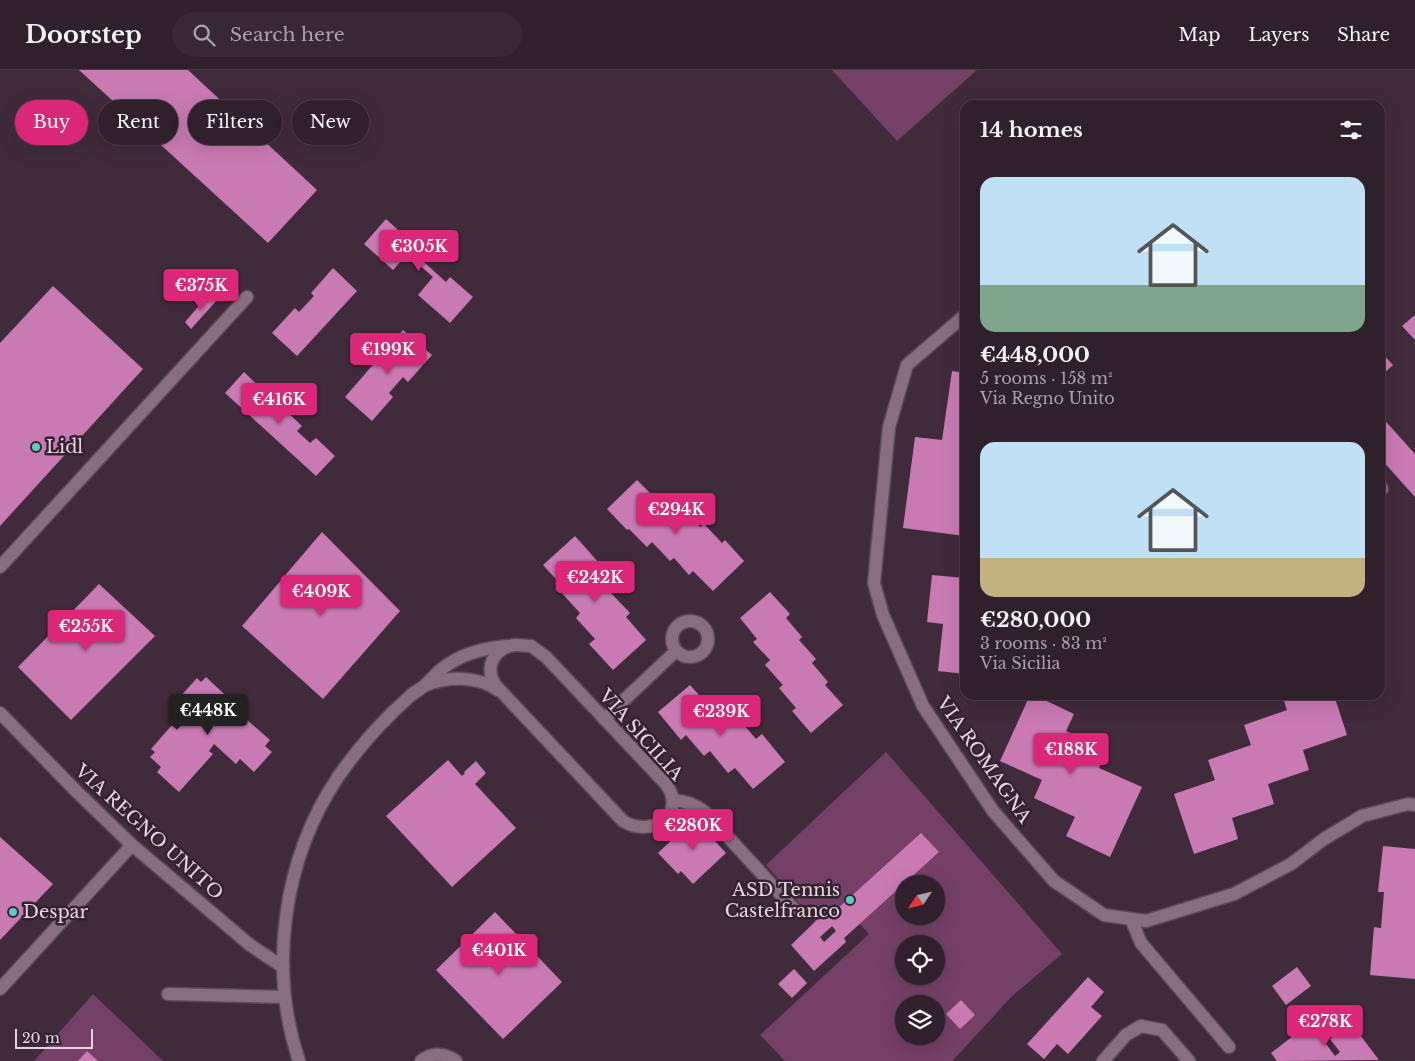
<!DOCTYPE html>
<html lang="en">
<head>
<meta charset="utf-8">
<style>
	:root { --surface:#30202c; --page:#382834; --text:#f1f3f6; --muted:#a8a3a9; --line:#4b3e48; --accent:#db2777 }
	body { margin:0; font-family:"Libre Baskerville",serif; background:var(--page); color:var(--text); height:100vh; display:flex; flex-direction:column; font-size:19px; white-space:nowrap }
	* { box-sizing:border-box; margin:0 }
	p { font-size:16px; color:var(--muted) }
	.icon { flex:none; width:28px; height:28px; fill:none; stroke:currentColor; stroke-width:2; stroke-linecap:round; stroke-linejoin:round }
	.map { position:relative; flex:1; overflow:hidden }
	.details { position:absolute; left:960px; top:30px; width:425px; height:600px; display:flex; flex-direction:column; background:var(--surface); border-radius:15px; box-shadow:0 5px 20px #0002,0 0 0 1px var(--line) }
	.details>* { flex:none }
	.banner { position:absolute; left:15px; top:30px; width:475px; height:45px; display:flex; gap:10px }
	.needle { width:32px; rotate:235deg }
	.controls { position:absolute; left:895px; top:805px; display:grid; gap:10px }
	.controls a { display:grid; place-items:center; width:50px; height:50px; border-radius:50%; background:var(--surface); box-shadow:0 5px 20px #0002,0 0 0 1px var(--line); font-size:25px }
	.scale { position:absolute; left:15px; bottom:12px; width:78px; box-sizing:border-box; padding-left:5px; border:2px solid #e3d5de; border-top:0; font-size:14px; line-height:18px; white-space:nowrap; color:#e3d5de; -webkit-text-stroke:4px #352230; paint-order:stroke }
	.price { position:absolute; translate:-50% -42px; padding:0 11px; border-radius:5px; background:var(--accent); color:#fff; font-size:16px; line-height:32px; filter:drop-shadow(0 1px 2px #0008) }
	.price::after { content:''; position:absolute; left:50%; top:30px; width:15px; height:11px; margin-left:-8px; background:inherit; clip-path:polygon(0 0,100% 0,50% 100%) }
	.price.selected { background:#222; color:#fff }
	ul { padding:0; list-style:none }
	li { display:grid; align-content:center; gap:10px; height:265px; padding:0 20px }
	li span { display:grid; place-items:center; height:155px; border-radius:15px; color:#555 }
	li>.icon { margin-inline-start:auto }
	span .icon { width:90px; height:90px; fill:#fffc; stroke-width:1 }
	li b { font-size:21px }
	h2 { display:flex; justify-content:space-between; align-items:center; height:60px; padding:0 20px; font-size:21px }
	.chip { padding:0 18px; border-radius:22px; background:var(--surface); box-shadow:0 5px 20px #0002,0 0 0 1px var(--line); font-size:18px; line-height:45px }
	.chip.selected { background:var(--accent); color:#fff }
	header { display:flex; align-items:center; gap:30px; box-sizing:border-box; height:70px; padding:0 25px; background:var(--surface); border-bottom:1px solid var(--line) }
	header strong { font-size:24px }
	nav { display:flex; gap:28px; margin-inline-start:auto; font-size:18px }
	.search { width:350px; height:45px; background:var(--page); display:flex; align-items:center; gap:12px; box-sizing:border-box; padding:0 18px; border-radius:28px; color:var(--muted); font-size:19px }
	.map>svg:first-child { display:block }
</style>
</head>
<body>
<header>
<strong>Doorstep</strong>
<div class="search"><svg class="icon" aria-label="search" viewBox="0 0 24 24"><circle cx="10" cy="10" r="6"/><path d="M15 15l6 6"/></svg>Search here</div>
<nav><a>Map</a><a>Layers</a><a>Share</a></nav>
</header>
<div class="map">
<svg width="1415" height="991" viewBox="0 0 1415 991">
	<rect width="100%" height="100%" fill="#402b3a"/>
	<g fill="#754066" fill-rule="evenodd">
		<path d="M 832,0 L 977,0 L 897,71 Z"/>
		<path d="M 886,682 L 1062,884 L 1011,927 L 970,972 L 952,991 L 785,991 L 760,965 L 869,864 L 860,854 L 844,868 L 823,846 L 816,852 L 766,795 ZM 904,814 L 936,814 L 936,846 L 904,846 ZM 904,874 L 936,874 L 936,906 L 904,906 ZM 904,934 L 936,934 L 936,966 L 904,966 Z"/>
		<path d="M 93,924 L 163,991 L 34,991 Z"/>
	</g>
	<g fill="#c97ab3" fill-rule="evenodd">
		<path d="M 79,0 L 188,0 L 317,120 L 268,173 Z"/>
		<path d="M 386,149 L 409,170 L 405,175 L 446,212 L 450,207 L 473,227 L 450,253 L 418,225 L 433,207 L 407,184 L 393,200 L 364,174 Z"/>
		<path d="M 333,198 L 357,221 L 297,286 L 272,263 L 295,238 L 299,242 L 314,226 L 311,223 Z"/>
		<path d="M 53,216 L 143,299 L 0,456 L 0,273 Z"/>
		<path d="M 210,223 L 217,230 L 191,259 L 185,252 Z"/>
		<path d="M 1415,245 L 1415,270 L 1402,256 Z"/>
		<path d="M 403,260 L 432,285 L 408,312 L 403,307 L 389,323 L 393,327 L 372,351 L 345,327 Z"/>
		<path d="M 1380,281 L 1393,295 L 1380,307 Z"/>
		<path d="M 952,301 L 965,303 L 965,466 L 903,458 L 915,367 L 942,370 Z"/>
		<path d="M 244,302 L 265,322 L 261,326 L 280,343 L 284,339 L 302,356 L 297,361 L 310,373 L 316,368 L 335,386 L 316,406 L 225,323 Z"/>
		<path d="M 1380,345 L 1415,384 L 1415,427 L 1380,388 Z"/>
		<path d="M 637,410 L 656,429 L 662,424 L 678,441 L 681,438 L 700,457 L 704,454 L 722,473 L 725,470 L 744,491 L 713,521 L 693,501 L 689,505 L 674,488 L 670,491 L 652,472 L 647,477 L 629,459 L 627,460 L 607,439 Z"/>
		<path d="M 322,462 L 400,541 L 323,629 L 242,556 Z"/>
		<path d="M 575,466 L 600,494 L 595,497 L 615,519 L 611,523 L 630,543 L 626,547 L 646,570 L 613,600 L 589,574 L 595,569 L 576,548 L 580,543 L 559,520 L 563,517 L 543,495 Z"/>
		<path d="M 932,505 L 965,508 L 965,604 L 938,601 L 943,554 L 927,552 Z"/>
		<path d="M 99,514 L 155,566 L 71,650 L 18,597 Z"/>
		<path d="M 770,522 L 790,544 L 786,548 L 802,567 L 799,570 L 816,589 L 812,593 L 828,612 L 825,615 L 843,635 L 811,663 L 792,641 L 796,638 L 779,618 L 783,615 L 765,595 L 770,590 L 753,572 L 757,569 L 740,548 Z"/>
		<path d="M 206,607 L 234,633 L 231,636 L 270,670 L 265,676 L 272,682 L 254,702 L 240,689 L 236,694 L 214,674 L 209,681 L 213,684 L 179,722 L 157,702 L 161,697 L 150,687 L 155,682 L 151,679 L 172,655 L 177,660 L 194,641 L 179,628 L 197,608 L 201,612 Z"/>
		<path d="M 690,615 L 708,635 L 714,630 L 733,653 L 738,648 L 756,669 L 762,664 L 785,692 L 753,719 L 735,698 L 728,703 L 710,681 L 704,686 L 686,665 L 681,670 L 658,642 Z"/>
		<path d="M 1030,625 L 1034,625 L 1074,644 L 1066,661 L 1107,680 L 1099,698 L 1142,717 L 1110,787 L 1066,766 L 1075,747 L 1034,728 L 1042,710 L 1000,691 Z"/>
		<path d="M 1282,625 L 1334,625 L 1347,665 L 1303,680 L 1309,700 L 1268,714 L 1274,734 L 1232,748 L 1238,769 L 1194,784 L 1174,724 L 1215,710 L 1208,690 L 1251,675 L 1244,655 L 1287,640 Z"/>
		<path d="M 448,690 L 462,706 L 465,703 L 464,702 L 476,691 L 486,703 L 475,714 L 516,758 L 452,817 L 386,746 Z"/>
		<path d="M 696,747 L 716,768 L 714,770 L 726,783 L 693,814 L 681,801 L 678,804 L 658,783 Z"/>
		<path d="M 921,763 L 939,782 L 844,868 L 846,872 L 814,901 L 791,875 L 822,845 L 826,849 ZM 832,856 L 836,861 L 824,872 L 820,867 Z"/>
		<path d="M 0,767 L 53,814 L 0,870 Z"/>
		<path d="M 1383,776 L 1415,779 L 1415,909 L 1370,905 L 1374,857 L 1381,858 L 1384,822 L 1378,822 Z"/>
		<path d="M 495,842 L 562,912 L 503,969 L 436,900 Z"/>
		<path d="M 1297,897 L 1311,916 L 1286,935 L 1272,916 Z"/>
		<path d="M 794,899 L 807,913 L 792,928 L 778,914 Z"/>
		<path d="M 1088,907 L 1104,922 L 1091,937 L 1102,946 L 1068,984 L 1057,974 L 1044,989 L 1027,974 Z"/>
		<path d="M 961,930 L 975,945 L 960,959 L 946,944 Z"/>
		<path d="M 1310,953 L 1335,986 L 1340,982 L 1330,969 L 1351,953 L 1379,990 L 1277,991 L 1271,983 Z"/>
		<path d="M 87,981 L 98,991 L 78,991 Z"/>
	</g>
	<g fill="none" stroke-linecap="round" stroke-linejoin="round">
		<g stroke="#5b4956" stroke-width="15">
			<g id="minor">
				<path d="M 965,245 L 907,295 L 889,357 L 874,513 L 883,545 L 923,636 L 993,741 L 1054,811 L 1104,845 L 1146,851 L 1234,824 L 1291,794 L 1324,769 L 1362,746 L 1408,734 L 1415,735"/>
				<path d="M 1380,416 L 1382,419"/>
				<path d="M 0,497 L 247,227"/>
				<circle cx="690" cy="569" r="18"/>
				<path d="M 515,575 L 531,576 L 546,587 L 665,713 C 689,743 652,769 623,751 L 497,617 C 483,599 493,578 515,575 Z"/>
				<path d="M 426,615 C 449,606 477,606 498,620"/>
				<path d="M 0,643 L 77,722 L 132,775 L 250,875 L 283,897"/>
				<path d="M 604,649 L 676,581"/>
				<path d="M 673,730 C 686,731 695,734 705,742 L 796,841"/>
				<path d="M 1131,849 L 1141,873 L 1229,977"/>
				<path d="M 0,919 L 132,775"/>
				<path d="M 168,924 L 285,927"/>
				<path d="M 299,991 C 268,898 283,789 338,707 C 358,678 382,651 409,627 C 413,623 419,620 424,616 C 431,610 436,603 443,598 C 462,583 484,578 507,576"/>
				<path d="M 421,991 C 432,982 445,983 456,991"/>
				<path d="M 1103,991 L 1126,965 L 1141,956 L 1162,960 L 1189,991"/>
			</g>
		</g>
		<use href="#minor" stroke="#876f80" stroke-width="12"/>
	</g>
	<g fill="#56cec4" stroke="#352230" stroke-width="2">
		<circle cx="36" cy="377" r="5"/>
		<circle cx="850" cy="830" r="5"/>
		<circle cx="13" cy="842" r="5"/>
	</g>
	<g text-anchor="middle" stroke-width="5" stroke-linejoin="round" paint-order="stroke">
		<g font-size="18" fill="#e3d5de" stroke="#352230" text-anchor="start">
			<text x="46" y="383">Lidl</text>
			<text x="840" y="826" text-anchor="end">ASD Tennis<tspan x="840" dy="21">Castelfranco</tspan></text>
			<text x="23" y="848">Despar</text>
		</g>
		<g font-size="18" fill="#e3d5de" stroke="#352230">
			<text transform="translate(641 665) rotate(48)" y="6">VIA SICILIA</text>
			<text transform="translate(984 690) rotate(55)" y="6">VIA ROMAGNA</text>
			<text transform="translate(149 762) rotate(42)" y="6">VIA REGNO UNITO</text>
		</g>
	</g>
</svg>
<div class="controls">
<a><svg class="needle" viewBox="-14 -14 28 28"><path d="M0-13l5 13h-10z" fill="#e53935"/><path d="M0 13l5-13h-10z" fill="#a8a3a9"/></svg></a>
<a><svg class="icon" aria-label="locate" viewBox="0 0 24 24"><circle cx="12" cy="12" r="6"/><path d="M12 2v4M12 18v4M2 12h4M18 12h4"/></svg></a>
<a><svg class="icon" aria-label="layers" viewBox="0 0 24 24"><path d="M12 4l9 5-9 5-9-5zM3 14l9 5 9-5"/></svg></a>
</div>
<div class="scale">20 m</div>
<b class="price" style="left:419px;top:202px">€305K</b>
<b class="price" style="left:201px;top:241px">€375K</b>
<b class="price" style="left:388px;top:305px">€199K</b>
<b class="price" style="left:279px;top:355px">€416K</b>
<b class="price" style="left:676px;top:465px">€294K</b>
<b class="price" style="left:595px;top:533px">€242K</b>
<b class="price" style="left:321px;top:547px">€409K</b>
<b class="price" style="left:86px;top:582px">€255K</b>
<b class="price selected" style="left:208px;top:666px">€448K</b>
<b class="price" style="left:721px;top:667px">€239K</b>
<b class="price" style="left:1071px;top:705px">€188K</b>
<b class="price" style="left:693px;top:781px">€280K</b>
<b class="price" style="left:499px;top:906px">€401K</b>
<b class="price" style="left:1325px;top:977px">€278K</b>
<div class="banner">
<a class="chip selected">Buy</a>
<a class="chip">Rent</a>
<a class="chip">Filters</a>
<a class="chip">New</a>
</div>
<section class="details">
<h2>14 homes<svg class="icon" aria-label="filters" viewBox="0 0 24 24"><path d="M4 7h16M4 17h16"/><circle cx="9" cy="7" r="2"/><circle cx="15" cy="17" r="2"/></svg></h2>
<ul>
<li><span style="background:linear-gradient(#bfe0f5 70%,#7fa58c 0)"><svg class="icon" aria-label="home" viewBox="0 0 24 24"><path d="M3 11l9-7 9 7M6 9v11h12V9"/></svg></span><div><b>€448,000</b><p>5 rooms · 158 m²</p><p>Via Regno Unito</p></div></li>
<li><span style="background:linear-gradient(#bfe0f5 75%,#c2b280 0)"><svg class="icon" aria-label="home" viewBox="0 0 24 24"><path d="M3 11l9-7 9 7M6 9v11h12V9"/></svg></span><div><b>€280,000</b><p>3 rooms · 83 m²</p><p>Via Sicilia</p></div></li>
</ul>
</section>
</div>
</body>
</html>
